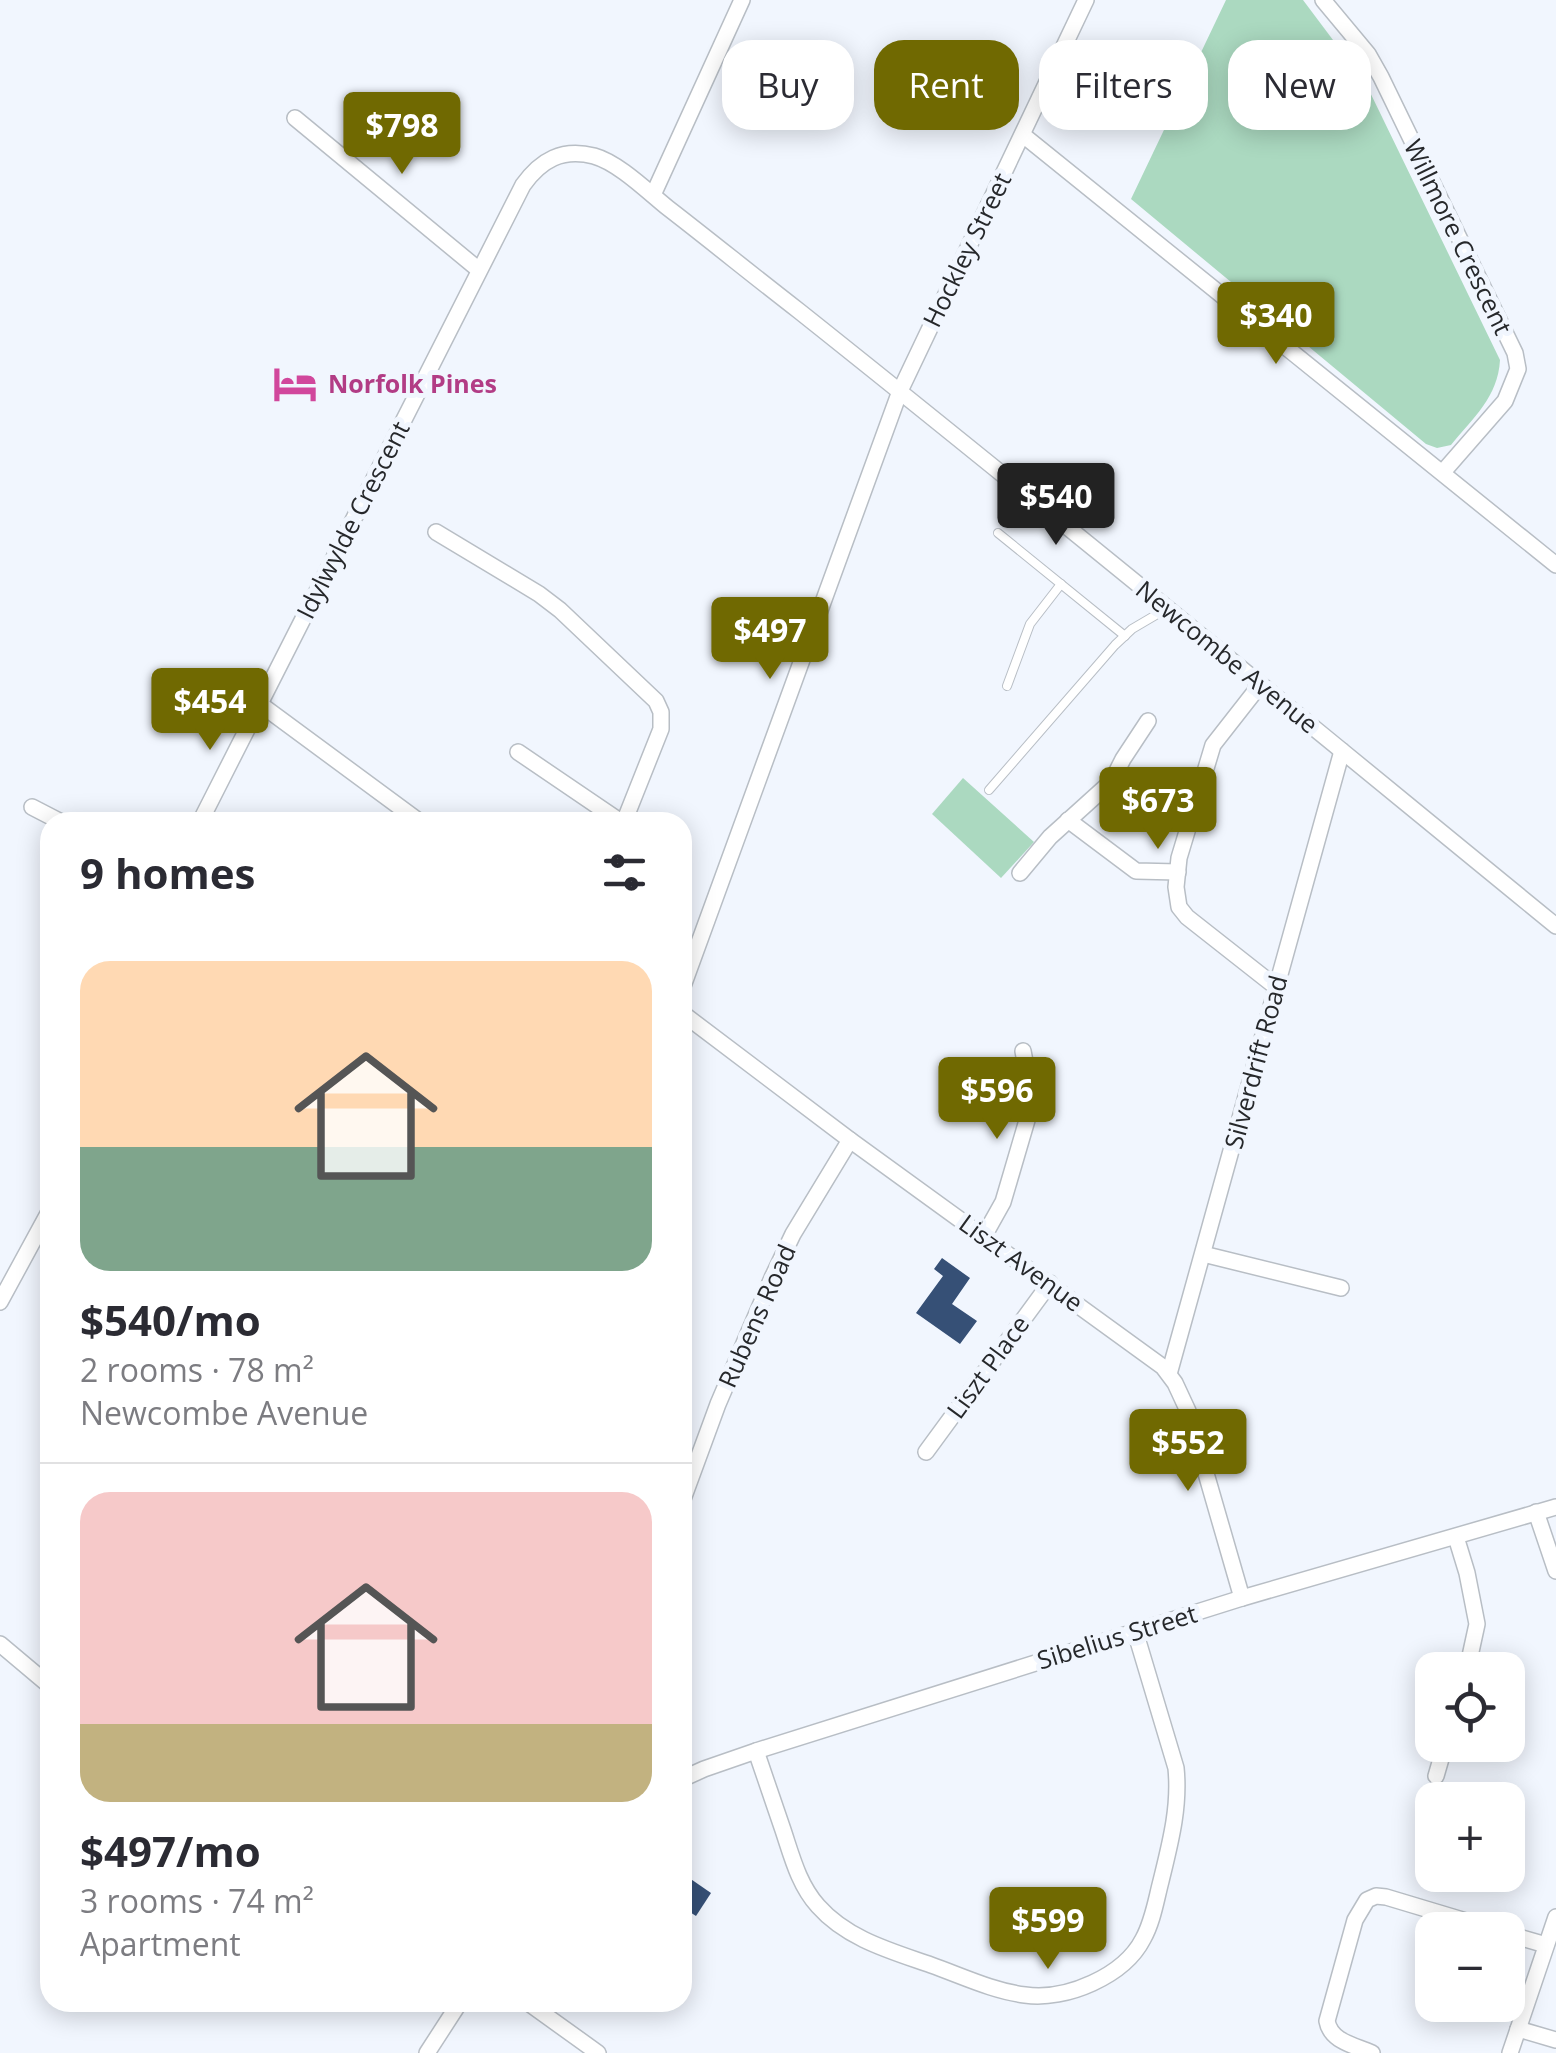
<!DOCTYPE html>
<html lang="en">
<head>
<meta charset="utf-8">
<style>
	:root { --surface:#fff; --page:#f2f2f3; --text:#2b2b33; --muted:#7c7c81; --line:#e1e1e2; --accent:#706901 }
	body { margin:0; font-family:"Open Sans",sans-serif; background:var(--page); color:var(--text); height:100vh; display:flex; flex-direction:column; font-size:38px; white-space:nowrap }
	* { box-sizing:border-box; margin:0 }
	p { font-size:32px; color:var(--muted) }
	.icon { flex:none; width:55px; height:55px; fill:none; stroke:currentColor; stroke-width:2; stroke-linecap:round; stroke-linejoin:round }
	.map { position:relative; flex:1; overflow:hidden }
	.sheet { position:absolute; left:40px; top:812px; width:652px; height:1200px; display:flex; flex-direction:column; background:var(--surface); border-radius:30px; box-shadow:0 5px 25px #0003 }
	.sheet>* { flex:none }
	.top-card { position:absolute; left:722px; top:40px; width:682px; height:90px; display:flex; gap:20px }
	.controls { position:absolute; left:1415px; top:1652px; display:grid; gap:20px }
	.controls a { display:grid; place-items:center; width:110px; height:110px; border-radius:20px; background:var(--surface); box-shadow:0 5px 25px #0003; font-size:50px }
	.price { position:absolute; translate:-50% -85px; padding:0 22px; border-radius:10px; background:var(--accent); color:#fff; font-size:32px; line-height:65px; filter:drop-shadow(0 2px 5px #0008) }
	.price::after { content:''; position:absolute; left:50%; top:60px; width:30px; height:22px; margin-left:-15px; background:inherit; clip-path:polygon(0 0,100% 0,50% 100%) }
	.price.current { background:#222; color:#fff }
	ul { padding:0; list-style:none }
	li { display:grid; align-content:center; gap:20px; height:530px; padding:0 40px }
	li+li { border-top:2px solid var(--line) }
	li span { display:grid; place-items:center; height:310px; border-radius:30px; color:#555 }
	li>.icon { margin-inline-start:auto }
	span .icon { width:180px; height:180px; fill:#fffc; stroke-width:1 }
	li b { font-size:42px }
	h2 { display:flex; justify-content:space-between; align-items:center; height:120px; padding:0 40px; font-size:42px }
	.tag { padding:0 35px; border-radius:30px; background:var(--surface); box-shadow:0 5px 25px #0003; font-size:35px; line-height:90px }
	.tag.current { background:var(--accent); color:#fff }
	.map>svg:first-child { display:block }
</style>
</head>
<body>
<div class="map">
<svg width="1556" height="2053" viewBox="0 0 1556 2053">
	<rect width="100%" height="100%" fill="#f1f6fe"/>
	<g fill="#abd9c0">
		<path d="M 1226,0 L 1303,0 L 1366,84 L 1500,360 C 1498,397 1473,418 1451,445 L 1437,448 L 1426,444 L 1131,199 Z"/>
		<path d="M 963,778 L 1034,842 L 1001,878 L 932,814 Z"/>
	</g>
	<g fill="#365076">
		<path d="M 942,1258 L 970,1278 L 952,1304 L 977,1321 L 960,1344 L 916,1313 L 943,1276 L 934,1269 Z"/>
		<path d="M 682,1873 L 711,1893 L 696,1916 L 682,1907 Z"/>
	</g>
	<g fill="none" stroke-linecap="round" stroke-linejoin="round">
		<g stroke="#b8bec5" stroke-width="10">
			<g id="lane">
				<path d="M 998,533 L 1125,636"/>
				<path d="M 1007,686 L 1030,624 L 1061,584"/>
				<path d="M 989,790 L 1115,645 L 1132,629 L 1166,609"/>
			</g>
		</g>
		<g stroke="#b8bec5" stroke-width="18">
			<g id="street">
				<path d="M 1323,0 L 1368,54 L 1381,77 L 1515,353 L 1518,369 L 1505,401 L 1443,472"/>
				<path d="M 295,118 L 479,270"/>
				<path d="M 1023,135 L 1556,565"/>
				<path d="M 653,195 L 742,0"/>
				<path d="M 436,532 L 539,594 L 560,610 L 656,701 L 661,712 L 661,729 L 624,822"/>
				<path d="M 1260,685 L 1213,745 L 1179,858 L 1176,887 L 1179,907 L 1187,917 L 1276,987"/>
				<path d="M 260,704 L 420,822"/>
				<path d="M 518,752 L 621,822"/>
				<path d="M 32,807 L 61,822"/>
				<path d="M 1068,820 L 1136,871 L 1178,872"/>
				<path d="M 200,822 L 523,185 C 541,160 562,148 594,156 C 619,163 648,192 668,208 C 712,242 755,277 799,311 C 1053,513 1304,720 1556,926"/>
				<path d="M 1020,873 L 1050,837 L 1112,781 L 1123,759 L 1148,721"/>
				<path d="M 682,989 L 900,391 L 1086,0"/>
				<path d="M 682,1013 L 850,1140 L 1163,1367 L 1175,1383 L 1188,1411 L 1242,1598"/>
				<path d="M 984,1236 L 1003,1202 L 1030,1110 L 1030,1088 L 1023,1051"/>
				<path d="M 1203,1254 L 1341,1288"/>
				<path d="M 0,1302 L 50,1210"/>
				<path d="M 1169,1374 L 1342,751"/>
				<path d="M 926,1452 L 1050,1283"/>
				<path d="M 682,1502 L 718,1404 L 772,1278 L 793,1234 L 850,1140"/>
				<path d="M 1536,1512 L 1556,1571"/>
				<path d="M 1456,1537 L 1467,1573 L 1477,1624 L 1467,1670"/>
				<path d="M 0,1644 L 50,1686"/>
				<path d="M 756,1751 C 765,1777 774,1804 783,1830 C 792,1857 799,1885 818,1906 C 847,1939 891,1951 931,1965 C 962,1976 993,1991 1025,1995 C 1066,2001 1124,1976 1143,1939 C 1153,1921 1156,1900 1161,1881 C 1170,1844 1180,1807 1176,1768 L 1135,1631"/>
				<path d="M 1436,1776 L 1445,1745"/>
				<path d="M 682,1779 L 704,1769 L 756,1751 L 1242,1598 L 1556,1507"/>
				<path d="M 1508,1934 L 1546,1945"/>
				<path d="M 527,2002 L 598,2053"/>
				<path d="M 1518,2029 L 1556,2040"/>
				<path d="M 427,2053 L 460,2002"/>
				<path d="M 1372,2053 C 1354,2045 1331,2042 1327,2021 L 1355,1920 L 1367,1900 L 1376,1896 L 1386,1897 L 1496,1930"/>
				<path d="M 1510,2053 L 1556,1917"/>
			</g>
		</g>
		<use href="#lane" stroke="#fff" stroke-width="8"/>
		<use href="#street" stroke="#fff" stroke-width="15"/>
	</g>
	<defs>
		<g id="hotel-bare" transform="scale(3.45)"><path d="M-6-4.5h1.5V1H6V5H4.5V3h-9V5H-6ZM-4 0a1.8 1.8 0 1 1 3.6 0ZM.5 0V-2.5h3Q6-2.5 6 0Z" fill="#d1479c" stroke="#f1f6fe" stroke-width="2.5" paint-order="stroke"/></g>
	</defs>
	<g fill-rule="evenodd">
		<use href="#hotel-bare" x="295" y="384"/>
	</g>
	<g text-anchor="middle" stroke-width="10" stroke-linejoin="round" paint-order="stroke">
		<g font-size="25" fill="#26282b" stroke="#f1f6fe">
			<text transform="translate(1458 237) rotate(64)" y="9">Willmore Crescent</text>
			<text transform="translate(967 250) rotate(-64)" y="9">Hockley Street</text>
			<text transform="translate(353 520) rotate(-63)" y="9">Idylwylde Crescent</text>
			<text transform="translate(1227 657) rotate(39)" y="9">Newcombe Avenue</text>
			<text transform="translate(1256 1062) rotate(-75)" y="9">Silverdrift Road</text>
			<text transform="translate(1021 1263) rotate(36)" y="9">Liszt Avenue</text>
			<text transform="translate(757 1316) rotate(-66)" y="9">Rubens Road</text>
			<text transform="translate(988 1367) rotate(-54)" y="9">Liszt Place</text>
			<text transform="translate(1117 1637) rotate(-17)" y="9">Sibelius Street</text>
		</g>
		<g font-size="25" font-weight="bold" fill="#b23c85" stroke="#f1f6fe" text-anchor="start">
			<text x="328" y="393">Norfolk Pines</text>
		</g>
	</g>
</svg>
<div class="controls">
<a><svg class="icon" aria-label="locate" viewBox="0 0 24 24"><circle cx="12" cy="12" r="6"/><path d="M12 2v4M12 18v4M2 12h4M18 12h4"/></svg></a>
<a>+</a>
<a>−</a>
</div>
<b class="price" style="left:402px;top:177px">$798</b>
<b class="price" style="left:1276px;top:367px">$340</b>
<b class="price current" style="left:1056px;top:548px">$540</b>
<b class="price" style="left:770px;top:682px">$497</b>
<b class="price" style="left:210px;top:753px">$454</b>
<b class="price" style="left:1158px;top:852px">$673</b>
<b class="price" style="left:997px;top:1142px">$596</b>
<b class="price" style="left:1188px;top:1494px">$552</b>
<b class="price" style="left:1048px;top:1972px">$599</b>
<div class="top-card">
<a class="tag">Buy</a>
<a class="tag current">Rent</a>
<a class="tag">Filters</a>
<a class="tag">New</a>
</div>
<section class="sheet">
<h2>9 homes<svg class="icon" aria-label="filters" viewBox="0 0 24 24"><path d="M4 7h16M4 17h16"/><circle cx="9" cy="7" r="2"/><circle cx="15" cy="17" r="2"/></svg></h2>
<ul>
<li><span style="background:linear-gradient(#ffd9b3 60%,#7fa58c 0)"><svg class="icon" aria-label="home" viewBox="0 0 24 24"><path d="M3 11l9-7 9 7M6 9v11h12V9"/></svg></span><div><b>$540/mo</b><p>2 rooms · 78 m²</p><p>Newcombe Avenue</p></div></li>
<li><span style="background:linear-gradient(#f6c9c9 75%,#c2b280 0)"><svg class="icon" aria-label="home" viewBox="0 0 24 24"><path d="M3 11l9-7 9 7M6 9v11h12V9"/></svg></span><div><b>$497/mo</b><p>3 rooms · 74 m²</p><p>Apartment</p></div></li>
</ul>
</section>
</div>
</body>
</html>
